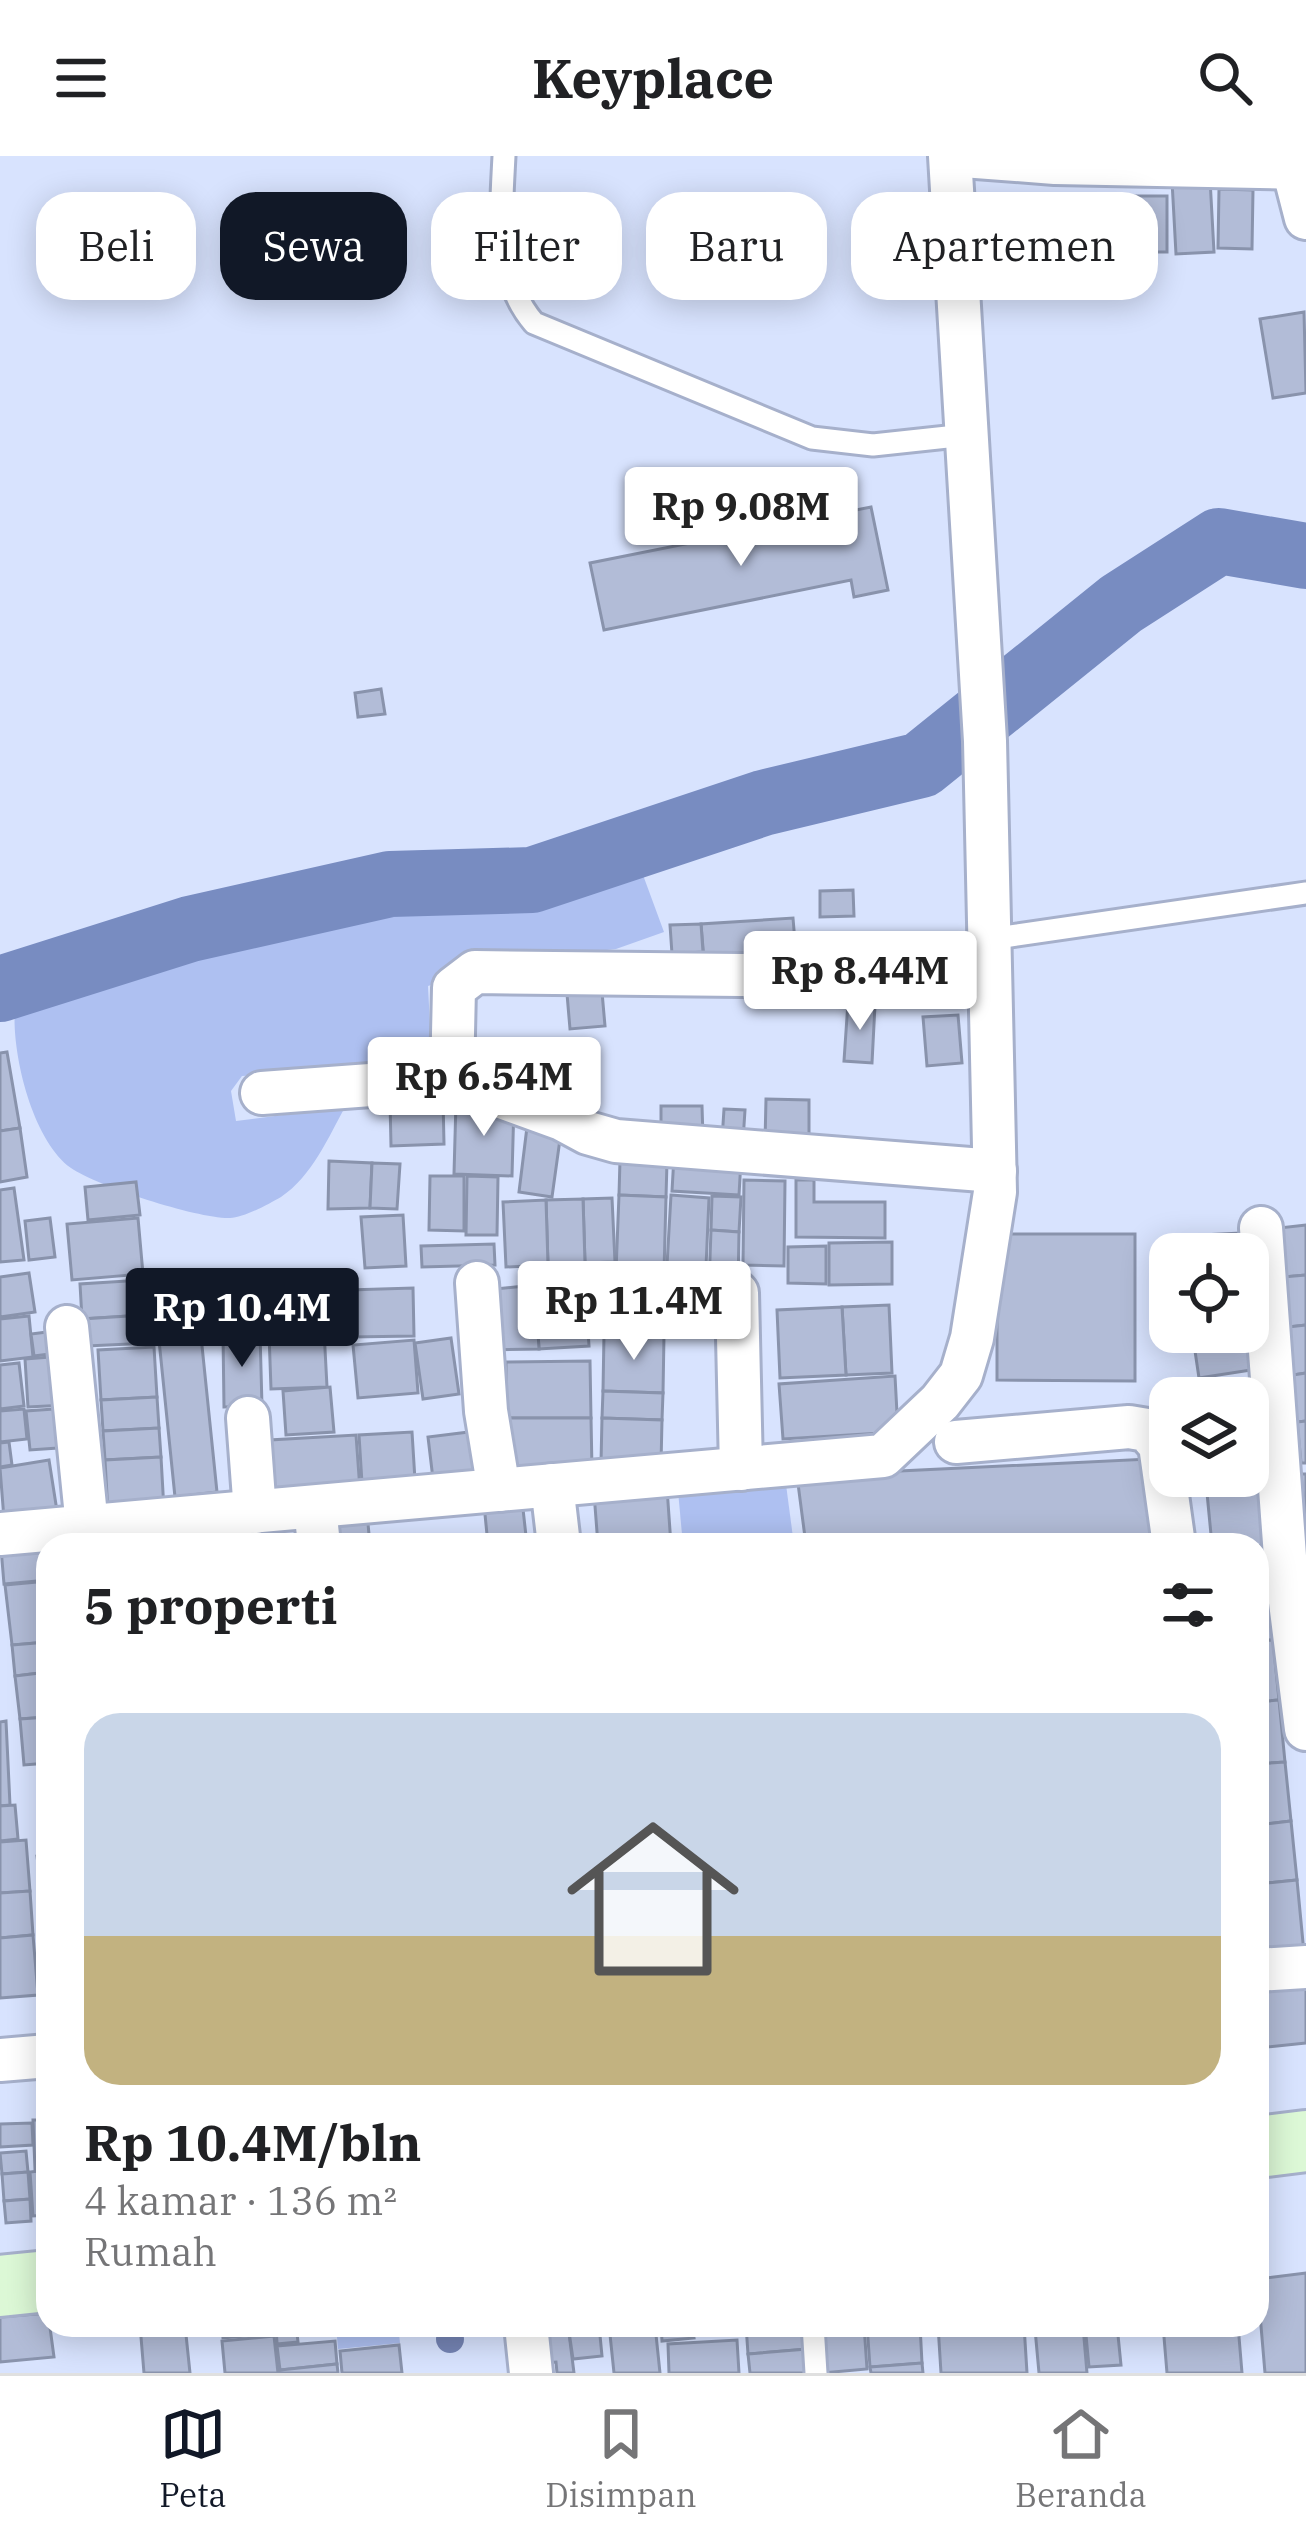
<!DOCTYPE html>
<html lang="id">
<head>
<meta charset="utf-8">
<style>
	:root { --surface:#fff; --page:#f2f2f2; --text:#202124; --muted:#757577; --line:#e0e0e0; --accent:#111827 }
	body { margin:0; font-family:"IBM Plex Serif",serif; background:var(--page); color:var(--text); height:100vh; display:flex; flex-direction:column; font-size:45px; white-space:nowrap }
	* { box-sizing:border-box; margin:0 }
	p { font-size:39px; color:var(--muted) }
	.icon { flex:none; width:66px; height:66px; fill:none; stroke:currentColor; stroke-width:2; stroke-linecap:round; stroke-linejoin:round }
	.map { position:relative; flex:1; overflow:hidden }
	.side { position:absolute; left:36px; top:1377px; width:1233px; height:804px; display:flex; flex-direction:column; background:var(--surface); border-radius:36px; box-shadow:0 6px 30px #0003 }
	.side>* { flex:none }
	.banner { position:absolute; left:36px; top:36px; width:1236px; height:108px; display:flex; gap:24px }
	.buttons { position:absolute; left:1149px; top:1077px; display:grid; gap:24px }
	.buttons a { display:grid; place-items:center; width:120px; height:120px; border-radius:24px; background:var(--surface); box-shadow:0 6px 30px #0003; font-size:60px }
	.price { position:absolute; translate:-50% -102px; padding:0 27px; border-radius:12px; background:#fff; color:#222; font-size:39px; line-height:78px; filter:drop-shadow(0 3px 6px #0008) }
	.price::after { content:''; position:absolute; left:50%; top:72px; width:36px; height:27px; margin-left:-18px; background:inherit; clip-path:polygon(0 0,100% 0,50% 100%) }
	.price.current { background:var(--accent); color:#fff }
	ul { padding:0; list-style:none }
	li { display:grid; align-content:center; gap:24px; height:636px; padding:0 48px }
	li span { display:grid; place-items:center; height:372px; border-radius:36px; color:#555 }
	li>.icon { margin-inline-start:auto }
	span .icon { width:216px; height:216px; fill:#fffc; stroke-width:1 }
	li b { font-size:51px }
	h2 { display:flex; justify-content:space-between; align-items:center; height:144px; padding:0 48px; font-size:51px }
	.chip { padding:0 42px; border-radius:36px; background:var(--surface); box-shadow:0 6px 30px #0003; font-size:42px; line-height:108px }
	.chip.current { background:var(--accent); color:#fff }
	header { display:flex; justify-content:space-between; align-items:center; height:156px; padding:0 48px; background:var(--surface); font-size:54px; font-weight:700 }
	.dock { display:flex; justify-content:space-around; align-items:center; height:168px; border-top:3px solid var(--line); background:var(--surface); font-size:33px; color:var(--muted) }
	.dock a { display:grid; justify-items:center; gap:6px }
	.dock .current { color:var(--accent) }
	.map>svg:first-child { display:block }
</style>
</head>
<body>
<header><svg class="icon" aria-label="menu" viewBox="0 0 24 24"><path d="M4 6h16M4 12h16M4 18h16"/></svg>Keyplace<svg class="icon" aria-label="search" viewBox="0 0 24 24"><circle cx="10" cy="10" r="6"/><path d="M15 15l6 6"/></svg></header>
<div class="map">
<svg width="1306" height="2217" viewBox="0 0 1306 2217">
	<rect width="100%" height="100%" fill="#d8e3fe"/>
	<g fill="#aec0f1">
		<path d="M 636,700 L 664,776 L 616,793 L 506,805 L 428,830 L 431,889 L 357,913 L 242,920 L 231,935 L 236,965 L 345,951 C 328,982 312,1020 281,1041 C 269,1048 243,1062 230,1062 C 198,1063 97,1030 71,1012 C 32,984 11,896 15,851 L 70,826 L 282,766 L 377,744 L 517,745 L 573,732 Z"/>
		<path d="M 785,1321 L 794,1389 L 683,1389 L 677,1324 Z"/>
		<path d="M 336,2169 L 398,2169 L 400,2187 L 338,2193 Z"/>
	</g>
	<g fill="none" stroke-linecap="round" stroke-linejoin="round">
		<path stroke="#788cc1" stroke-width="66" d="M 0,833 L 190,773 L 390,728 L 532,724 L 763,647 L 921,609 L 1121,448 L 1219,385 L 1306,400"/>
	</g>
	<g fill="#b2bcd7" stroke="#8993ac" stroke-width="3">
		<path d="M 1210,23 L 1214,96 L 1176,98 L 1172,25 Z"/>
		<path d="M 1219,33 L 1253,34 L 1252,93 L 1218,92 Z"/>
		<rect x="1112" y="40" width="55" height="56"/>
		<path d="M 1304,156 L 1306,237 L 1273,242 L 1260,163 Z"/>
		<path d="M 871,351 L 888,434 L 854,441 L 851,424 L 604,474 L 590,407 Z"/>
		<path d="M 381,533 L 385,558 L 358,561 L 355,537 Z"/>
		<path d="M 853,734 L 854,760 L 820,761 L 820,735 Z"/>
		<path d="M 793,762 L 796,798 L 704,804 L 701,768 Z"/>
		<path d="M 701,768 L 703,796 L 672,798 L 670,769 Z"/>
		<path d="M 602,836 L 605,870 L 570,873 L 567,838 Z"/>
		<path d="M 848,846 L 875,849 L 872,907 L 844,905 Z"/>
		<path d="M 958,859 L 962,907 L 927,910 L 923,861 Z"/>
		<path d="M 7,896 L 20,972 L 0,975 L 0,897 Z"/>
		<path d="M 443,943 L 444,988 L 391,990 L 390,945 Z"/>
		<path d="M 766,943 L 809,944 L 809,987 L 765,986 Z"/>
		<path d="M 456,946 L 514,948 L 512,1020 L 454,1018 Z"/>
		<path d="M 661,950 L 702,950 L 703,982 L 661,982 Z"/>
		<path d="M 724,953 L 745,954 L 743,985 L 722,984 Z"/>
		<path d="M 527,971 L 561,976 L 552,1041 L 519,1036 Z"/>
		<path d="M 20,972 L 27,1021 L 0,1026 L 0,975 Z"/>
		<path d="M 674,1000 L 741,1004 L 739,1039 L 672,1035 Z"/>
		<path d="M 620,1004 L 667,1006 L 666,1041 L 619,1039 Z"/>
		<path d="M 329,1005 L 372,1007 L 370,1052 L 328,1053 Z"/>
		<path d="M 372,1007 L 400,1008 L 397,1053 L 370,1052 Z"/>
		<path d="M 430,1020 L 464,1020 L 464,1075 L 429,1074 Z"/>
		<path d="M 467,1020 L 498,1021 L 497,1079 L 466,1079 Z"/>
		<path d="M 744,1024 L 785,1025 L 784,1110 L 743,1109 Z"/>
		<path d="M 796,1024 L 814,1024 L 814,1046 L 885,1046 L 885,1082 L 796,1081 Z"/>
		<path d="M 136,1026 L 140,1059 L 88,1064 L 85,1031 Z"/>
		<path d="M 14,1032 L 24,1104 L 0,1106 L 0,1034 Z"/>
		<path d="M 619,1039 L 666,1041 L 664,1117 L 616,1115 Z"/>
		<path d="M 671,1039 L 709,1042 L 706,1111 L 667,1109 Z"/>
		<path d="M 712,1040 L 741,1041 L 739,1076 L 711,1074 Z"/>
		<path d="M 612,1042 L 615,1106 L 585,1107 L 583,1043 Z"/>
		<path d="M 583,1043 L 585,1107 L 548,1109 L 546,1044 Z"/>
		<path d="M 546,1044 L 548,1109 L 506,1111 L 503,1046 Z"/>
		<path d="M 403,1059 L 406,1110 L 365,1112 L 361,1061 Z"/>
		<path d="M 50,1062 L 55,1101 L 29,1104 L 25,1065 Z"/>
		<path d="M 138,1062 L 143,1118 L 72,1124 L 67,1068 Z"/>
		<path d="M 1306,1069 L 1306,1119 L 1283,1121 L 1279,1072 Z"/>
		<path d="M 711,1074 L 739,1076 L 738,1131 L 709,1130 Z"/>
		<path d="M 1240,1077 L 1242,1098 L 1184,1098 L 1183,1080 Z"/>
		<path d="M 997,1078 L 1135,1078 L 1135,1225 L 997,1224 Z"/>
		<path d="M 892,1086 L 892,1128 L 829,1129 L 829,1087 Z"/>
		<path d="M 494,1088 L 495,1109 L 422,1111 L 421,1090 Z"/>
		<path d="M 826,1090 L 826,1128 L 788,1127 L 788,1091 Z"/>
		<path d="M 29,1117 L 35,1156 L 0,1161 L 0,1121 Z"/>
		<path d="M 1306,1119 L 1306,1169 L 1288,1171 L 1283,1121 Z"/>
		<path d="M 142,1124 L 144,1159 L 82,1163 L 80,1128 Z"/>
		<path d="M 585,1126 L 589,1190 L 539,1193 L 535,1129 Z"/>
		<path d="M 535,1129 L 539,1193 L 489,1194 L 485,1134 Z"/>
		<path d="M 665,1129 L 667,1172 L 612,1175 L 610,1133 Z"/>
		<path d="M 413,1132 L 414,1180 L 351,1181 L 349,1134 Z"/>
		<path d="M 279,1133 L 281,1170 L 233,1173 L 231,1135 Z"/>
		<path d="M 889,1149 L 892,1217 L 846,1219 L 842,1151 Z"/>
		<path d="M 198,1151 L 217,1336 L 175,1341 L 156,1155 Z"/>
		<path d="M 842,1151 L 846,1219 L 780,1222 L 777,1154 Z"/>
		<path d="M 144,1159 L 150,1187 L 87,1190 L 82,1163 Z"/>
		<path d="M 29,1160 L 33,1201 L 0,1205 L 0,1163 Z"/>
		<path d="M 1306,1169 L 1306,1217 L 1293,1219 L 1288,1171 Z"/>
		<path d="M 63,1174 L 65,1196 L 34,1200 L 31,1178 Z"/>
		<path d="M 324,1174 L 327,1231 L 271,1233 L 269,1177 Z"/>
		<path d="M 1186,1176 L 1230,1176 L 1230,1180 L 1243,1181 L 1188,1190 Z"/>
		<path d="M 260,1177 L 262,1250 L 224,1251 L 223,1178 Z"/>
		<path d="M 604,1178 L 664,1179 L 663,1237 L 603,1235 Z"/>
		<path d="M 451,1182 L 459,1238 L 423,1243 L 415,1187 Z"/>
		<path d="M 414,1184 L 418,1237 L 358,1242 L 353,1189 Z"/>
		<path d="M 1247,1187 L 1251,1214 L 1199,1222 L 1195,1195 Z"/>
		<path d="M 154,1191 L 157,1241 L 101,1244 L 98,1194 Z"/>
		<path d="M 63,1200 L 66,1249 L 28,1251 L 25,1203 Z"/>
		<path d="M 590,1205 L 591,1262 L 506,1262 L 506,1206 Z"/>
		<path d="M 19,1207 L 24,1250 L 0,1253 L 0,1209 Z"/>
		<path d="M 1306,1217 L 1306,1265 L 1297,1266 L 1293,1219 Z"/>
		<path d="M 895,1220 L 898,1276 L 783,1283 L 779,1228 Z"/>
		<path d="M 1253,1228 L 1261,1283 L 1248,1285 L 1248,1242 L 1198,1242 L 1197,1237 Z"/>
		<path d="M 330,1231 L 334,1276 L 286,1279 L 283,1235 Z"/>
		<path d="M 603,1235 L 663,1237 L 662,1264 L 602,1262 Z"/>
		<path d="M 157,1241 L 159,1272 L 103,1275 L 101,1244 Z"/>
		<path d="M 68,1252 L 72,1291 L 30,1294 L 26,1255 Z"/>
		<path d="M 24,1253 L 27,1283 L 0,1286 L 0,1255 Z"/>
		<path d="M 506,1262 L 591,1262 L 592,1313 L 506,1313 Z"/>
		<path d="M 602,1262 L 662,1264 L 661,1308 L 601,1307 Z"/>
		<path d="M 1306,1265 L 1306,1307 L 1301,1307 L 1297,1266 Z"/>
		<path d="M 159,1272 L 161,1301 L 105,1304 L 103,1275 Z"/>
		<path d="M 477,1275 L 482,1317 L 433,1323 L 428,1281 Z"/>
		<path d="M 412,1276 L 415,1324 L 362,1327 L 359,1279 Z"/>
		<path d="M 356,1279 L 360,1334 L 274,1338 L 270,1284 Z"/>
		<path d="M 9,1286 L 12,1309 L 0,1311 L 0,1287 Z"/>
		<path d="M 1262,1291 L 1265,1325 L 1215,1331 L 1214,1320 L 1248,1320 L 1248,1293 Z"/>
		<path d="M 161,1301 L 164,1354 L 108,1357 L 105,1304 Z"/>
		<path d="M 1149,1303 L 1156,1389 L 806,1389 L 797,1320 Z"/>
		<path d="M 49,1304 L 57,1355 L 4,1363 L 0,1312 Z"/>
		<path d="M 1301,1318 L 1306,1318 L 1306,1373 Z"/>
		<path d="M 1271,1331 L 1277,1390 L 1212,1389 L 1207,1337 Z"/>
		<path d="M 667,1332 L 671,1389 L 598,1389 L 594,1337 Z"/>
		<path d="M 522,1344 L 527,1389 L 488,1389 L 484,1348 Z"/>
		<path d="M 367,1357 L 370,1389 L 338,1389 L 335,1360 Z"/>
		<path d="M 221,1370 L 222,1389 L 148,1389 L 146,1375 Z"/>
		<path d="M 48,1389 L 48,1424 L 4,1428 L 1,1392 Z"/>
		<path d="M 48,1425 L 48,1486 L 12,1489 L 5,1429 Z"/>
		<path d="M 1267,1427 L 1273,1484 L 1257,1485 L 1257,1428 Z"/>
		<path d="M 1273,1484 L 1279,1544 L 1257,1546 L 1257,1485 Z"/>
		<path d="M 48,1486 L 48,1516 L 15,1520 L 12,1489 Z"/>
		<path d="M 48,1516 L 48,1561 L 20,1563 L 15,1520 Z"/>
		<path d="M 1279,1544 L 1285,1606 L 1257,1608 L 1257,1546 Z"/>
		<path d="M 48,1561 L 48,1607 L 24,1609 L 20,1563 Z"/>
		<path d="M 6,1565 L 10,1649 L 0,1650 L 0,1566 Z"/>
		<path d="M 1285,1606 L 1291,1665 L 1257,1669 L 1257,1608 Z"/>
		<path d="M 15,1649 L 18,1683 L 0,1685 L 0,1650 Z"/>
		<path d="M 1291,1665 L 1297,1724 L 1257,1728 L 1257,1669 Z"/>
		<path d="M 26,1684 L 30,1735 L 0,1737 L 0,1686 Z"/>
		<path d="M 48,1699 L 48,1748 L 43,1749 L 37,1700 Z"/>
		<path d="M 1297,1724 L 1304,1797 L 1257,1801 L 1257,1728 Z"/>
		<path d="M 30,1735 L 33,1779 L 0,1782 L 0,1737 Z"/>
		<path d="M 33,1779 L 38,1839 L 0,1842 L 0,1782 Z"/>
		<path d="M 1306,1821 L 1306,1887 L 1257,1892 L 1257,1826 Z"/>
		<path d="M 33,1964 L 48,1964 L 48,2013 L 35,2013 Z"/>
		<path d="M 32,1967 L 33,1989 L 0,1991 L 0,1968 Z"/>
		<path d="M 26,1995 L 28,2016 L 2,2018 L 0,1997 Z"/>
		<path d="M 48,2014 L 48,2059 L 33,2060 L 30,2016 Z"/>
		<path d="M 28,2016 L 30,2043 L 4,2045 L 2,2018 Z"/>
		<path d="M 30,2043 L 31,2065 L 6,2067 L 4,2045 Z"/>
		<path d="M 1306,2117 L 1306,2217 L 1265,2217 L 1257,2123 Z"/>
		<path d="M 48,2157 L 54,2201 L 0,2206 L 0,2161 Z"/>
		<path d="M 140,2169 L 185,2169 L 190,2217 L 144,2217 Z"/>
		<path d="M 222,2169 L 271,2169 L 272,2178 L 223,2182 Z"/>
		<path d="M 276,2169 L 296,2169 L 298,2186 L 277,2188 Z"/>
		<path d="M 460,2169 L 504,2169 L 504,2175 L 461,2179 Z"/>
		<path d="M 544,2169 L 568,2169 L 574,2217 L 557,2217 L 556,2206 L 542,2207 Z"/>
		<path d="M 568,2169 L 599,2169 L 602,2200 L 573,2203 Z"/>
		<path d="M 609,2169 L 655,2169 L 660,2217 L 614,2217 Z"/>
		<path d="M 661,2169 L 692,2169 L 694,2182 L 662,2185 Z"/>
		<path d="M 746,2169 L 805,2169 L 807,2193 L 748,2198 Z"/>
		<path d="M 820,2169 L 864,2169 L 867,2213 L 822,2217 Z"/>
		<path d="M 867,2169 L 920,2169 L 922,2207 L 870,2211 Z"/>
		<path d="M 938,2169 L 1024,2169 L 1027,2217 L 941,2217 Z"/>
		<path d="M 1085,2169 L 1117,2169 L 1121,2209 L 1089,2211 Z"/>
		<path d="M 1163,2169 L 1238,2169 L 1242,2217 L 1167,2217 Z"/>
		<path d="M 1083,2170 L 1087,2217 L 1039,2217 L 1035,2173 Z"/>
		<path d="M 274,2180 L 278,2217 L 225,2217 L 222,2185 Z"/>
		<path d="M 737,2184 L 739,2217 L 669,2217 L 668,2188 Z"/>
		<path d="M 335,2185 L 337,2208 L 280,2214 L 277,2190 Z"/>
		<path d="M 399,2189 L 402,2217 L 342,2217 L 340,2195 Z"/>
		<path d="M 807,2193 L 809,2217 L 750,2217 L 748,2198 Z"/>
		<path d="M 922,2207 L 923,2217 L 871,2217 L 870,2211 Z"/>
		<path d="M 337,2208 L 338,2217 L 280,2217 L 280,2214 Z"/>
	</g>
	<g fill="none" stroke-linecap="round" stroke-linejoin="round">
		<g stroke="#a6b0cb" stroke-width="27">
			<g id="service">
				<path d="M 504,0 C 501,57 495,122 534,167 L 812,282 L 873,289 L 966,279"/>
				<path d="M 990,783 L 1306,737"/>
				<path d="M 813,2169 L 816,2217"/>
			</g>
		</g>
		<g stroke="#a6b0cb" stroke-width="48">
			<g id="minor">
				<path d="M 963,0 L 1055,7 L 1306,12"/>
				<path d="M 1290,0 L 1306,62"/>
				<path d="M 452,923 L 454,832 L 475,816 L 990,822"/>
				<path d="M 262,937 L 452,923 L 562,963 L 588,977 L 616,985 L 995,1015"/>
				<path d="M 1261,1072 L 1286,1414 L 1306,1573"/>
				<path d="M 477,1127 L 486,1255 L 499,1334"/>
				<path d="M 737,1137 L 741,1313"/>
				<path d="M 67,1171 L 87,1370"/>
				<path d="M 248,1262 L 255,1356"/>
				<path d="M 956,1286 L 1129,1271 L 1147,1274 L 1160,1289 L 1174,1389"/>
				<path d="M 552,1329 L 559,1389"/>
				<path d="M 315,1351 L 319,1389"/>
				<path d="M 0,1378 L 883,1300 L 940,1246 L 961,1219 L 972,1182 L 995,1036 L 985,585 L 950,0"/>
				<path d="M 1257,1814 L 1306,1811"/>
				<path d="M 0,1904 L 48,1900"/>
				<path d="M 526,2169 L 531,2217"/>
			</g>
		</g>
		<g stroke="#a6b0cb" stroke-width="66">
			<g id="secondary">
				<path d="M 1257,1991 L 1306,1985"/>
				<path d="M 0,2130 L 48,2125"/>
			</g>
		</g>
		<use href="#service" stroke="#fff" stroke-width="21"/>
		<use href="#minor" stroke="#fff" stroke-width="42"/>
		<use href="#secondary" stroke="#dcf8d6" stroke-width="60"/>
	</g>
	<circle fill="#7584b4" cx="450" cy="2183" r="14"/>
</svg>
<div class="buttons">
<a><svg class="icon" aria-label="locate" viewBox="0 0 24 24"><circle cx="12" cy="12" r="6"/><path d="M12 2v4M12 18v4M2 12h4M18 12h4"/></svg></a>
<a><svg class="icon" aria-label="layers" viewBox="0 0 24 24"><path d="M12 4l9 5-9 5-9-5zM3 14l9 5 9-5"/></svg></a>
</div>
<b class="price" style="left:741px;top:413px">Rp 9.08M</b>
<b class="price" style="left:860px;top:877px">Rp 8.44M</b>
<b class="price" style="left:484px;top:983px">Rp 6.54M</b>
<b class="price" style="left:634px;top:1207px">Rp 11.4M</b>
<b class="price current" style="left:242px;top:1214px">Rp 10.4M</b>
<div class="banner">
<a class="chip">Beli</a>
<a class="chip current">Sewa</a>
<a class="chip">Filter</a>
<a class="chip">Baru</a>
<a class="chip">Apartemen</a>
</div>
<section class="side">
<h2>5 properti<svg class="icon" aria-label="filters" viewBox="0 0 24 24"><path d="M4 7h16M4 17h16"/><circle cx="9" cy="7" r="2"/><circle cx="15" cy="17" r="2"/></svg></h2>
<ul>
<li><span style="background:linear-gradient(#c9d6e8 60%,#c2b280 0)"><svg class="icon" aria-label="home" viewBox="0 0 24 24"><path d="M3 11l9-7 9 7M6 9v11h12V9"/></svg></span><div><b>Rp 10.4M/bln</b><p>4 kamar · 136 m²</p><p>Rumah</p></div></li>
</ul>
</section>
</div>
<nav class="dock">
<a class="current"><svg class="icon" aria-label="map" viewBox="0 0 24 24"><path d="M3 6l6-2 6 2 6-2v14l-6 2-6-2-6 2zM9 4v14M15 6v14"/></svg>Peta</a>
<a><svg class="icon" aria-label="saved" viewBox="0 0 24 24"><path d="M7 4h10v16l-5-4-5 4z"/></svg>Disimpan</a>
<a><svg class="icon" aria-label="home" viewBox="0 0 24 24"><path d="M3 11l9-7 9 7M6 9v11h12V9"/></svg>Beranda</a>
</nav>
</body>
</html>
